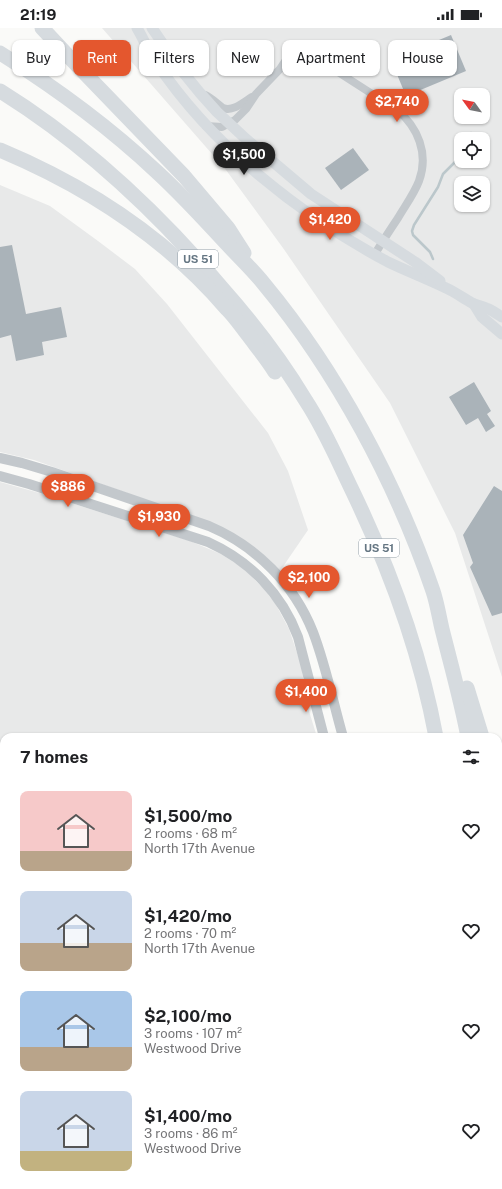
<!DOCTYPE html>
<html lang="en">
<head>
<meta charset="utf-8">
<style>
	:root { --surface:#fff; --page:#f2f2f2; --text:#202124; --muted:#757577; --accent:#e4572e }
	body { margin:0; font-family:"Public Sans",sans-serif; background:var(--page); color:var(--text); height:100vh; display:flex; flex-direction:column; font-size:15px; white-space:nowrap }
	* { box-sizing:border-box; margin:0 }
	p { font-size:13px; color:var(--muted) }
	.icon { flex:none; width:22px; height:22px; fill:none; stroke:currentColor; stroke-width:2; stroke-linecap:round; stroke-linejoin:round }
	.map { position:relative; flex:1; overflow:hidden }
	.side { position:absolute; left:0px; top:705px; width:502px; height:456px; display:flex; flex-direction:column; background:var(--surface); border-radius:12px 12px 0 0; box-shadow:0 1px 3px #0004 }
	.side>* { flex:none }
	.guide { position:absolute; left:12px; top:12px; width:478px; height:36px; display:flex; gap:8px }
	.needle { width:26px; rotate:303deg }
	.controls { position:absolute; left:454px; top:60px; display:grid; gap:8px }
	.controls a { display:grid; place-items:center; width:36px; height:36px; border-radius:8px; background:var(--surface); box-shadow:0 1px 3px #0004; font-size:20px }
	.price { position:absolute; translate:-50% -34px; padding:0 9px; border-radius:14px; background:var(--accent); color:#fff; font-size:13px; line-height:26px; filter:drop-shadow(0 1px 2px #0008) }
	.price::after { content:''; position:absolute; left:50%; top:24px; width:12px; height:9px; margin-left:-6px; background:inherit; clip-path:polygon(0 0,100% 0,50% 100%) }
	.price.current { background:#222; color:#fff }
	ul { padding:0; list-style:none }
	li { display:flex; align-items:center; gap:12px; height:100px; padding:0 20px }
	li span { display:grid; place-items:center; flex:none; width:112px; height:80px; border-radius:8px; color:#555 }
	li>.icon { margin-inline-start:auto }
	span .icon { width:48px; height:48px; fill:#fffc; stroke-width:1 }
	li b { font-size:17px }
	h2 { display:flex; justify-content:space-between; align-items:center; height:48px; padding:0 20px; font-size:17px }
	.pill { padding:0 14px; border-radius:8px; background:var(--surface); box-shadow:0 1px 3px #0004; font-size:14px; line-height:36px }
	.pill.current { background:var(--accent); color:#fff }
	.status { display:flex; justify-content:space-between; align-items:center; height:28px; padding:0 20px; background:var(--surface); direction:ltr }
	.status svg { height:11px; fill:currentColor }
	.map>svg:first-child { display:block }
</style>
</head>
<body>
<div class="status"><b>21:19</b><svg viewBox="0 0 49 12"><path d="M0 12V9h3v3zM5 12V6h3v6zM10 12V3h3v9zM15 12V0h3v12zM26 1h20v11H26zM47 4h2v5h-2z"/></svg></div>
<div class="map">
<svg width="502" height="1161" viewBox="0 0 502 1161">
	<rect width="100%" height="100%" fill="#fafaf8"/>
	<g fill="#e8e9e9" fill-rule="evenodd">
		<path d="M 102,0 L 502,0 L 502,649 L 455,505 L 390,375 L 283,220 L 226,142 ZM 461,67 L 483,67 L 483,89 L 461,89 ZM 461,111 L 483,111 L 483,133 L 461,133 ZM 461,155 L 483,155 L 483,177 L 461,177 Z"/>
		<path d="M 0,157 L 50,178 L 98,213 L 135,241 L 167,276 L 268,405 L 288,443 L 308,502 L 280,543 L 265,528 L 127,465 L 34,432 L 0,424 Z"/>
		<path d="M 0,454 L 43,466 L 190,513 L 221,526 L 243,540 L 262,559 L 275,575 L 289,601 L 302,640 L 305,670 L 317,709 L 4,709 L 4,1157 L 364,1157 L 364,1161 L 0,1161 Z"/>
	</g>
	<path fill="#bbc7cb" d="M 264,1157 L 341,1157 L 340,1161 L 262,1161 Z"/>
	<g fill="none" stroke-linecap="round" stroke-linejoin="round">
		<g stroke="#bbc7cb" stroke-width="2.5">
			<path d="M 469,111 L 471,105"/>
			<path d="M 433,231 L 430,224 L 413,207 L 412,203 L 414,197 L 438,159 L 443,146 L 455,134 L 461,124"/>
		</g>
	</g>
	<g fill="#aab3b9">
		<path d="M 451,7 L 466,43 L 406,68 L 391,32 Z"/>
		<path d="M 353,120 L 369,142 L 341,162 L 325,140 Z"/>
		<path d="M 12,217 L 26,286 L 61,279 L 67,309 L 42,314 L 44,327 L 16,333 L 11,307 L 0,310 L 0,219 Z"/>
		<path d="M 474,354 L 491,383 L 487,386 L 495,398 L 486,404 L 478,390 L 466,397 L 449,369 Z"/>
		<path d="M 494,458 L 502,463 L 502,585 L 492,588 L 470,539 L 473,535 L 463,507 Z"/>
	</g>
	<g fill="none" stroke-linecap="round" stroke-linejoin="round">
		<g stroke="#c3c8cc" stroke-width="8">
			<path d="M 205,67 C 212,70 217,76 223,80 C 233,84 244,74 252,69"/>
			<path d="M 206,98 L 222,99 L 235,92 L 246,81 L 256,66 L 280,41 L 296,17 L 397,82 C 418,99 429,126 419,153 C 414,166 405,178 398,190 C 390,202 382,214 375,226"/>
		</g>
		<g stroke="#c3c8cc" stroke-width="10">
			<path d="M 0,430 L 22,435 L 52,444 L 209,498 C 256,518 294,556 313,604 C 326,638 333,674 343,709"/>
			<path d="M 0,448 L 29,456 L 208,514 C 250,533 282,566 298,609 L 324,709"/>
			<path d="M 369,1157 L 369,1161"/>
			<path d="M 387,1157 L 387,1161"/>
		</g>
		<g stroke="#d6dbdf" stroke-width="11">
			<path d="M 137,0 C 144,12 149,24 156,34 C 212,118 300,187 388,234 C 407,243 427,251 446,260 C 455,264 463,270 472,275 C 476,277 482,278 486,280 C 492,282 497,286 502,289"/>
			<path d="M 152,0 L 178,38 L 200,65 L 217,84 L 246,111 L 311,166 L 415,234 L 440,253"/>
			<path d="M 474,276 L 482,289 L 502,306"/>
		</g>
		<g stroke="#d6dbdf" stroke-width="15">
			<path d="M 42,0 L 71,31 L 184,148 L 228,200 L 244,225"/>
			<path d="M 0,25 C 56,60 109,99 157,144 C 182,167 204,191 226,215 C 239,229 252,241 264,256 C 337,344 396,455 433,563 C 437,575 439,588 442,601 C 451,637 461,672 468,709"/>
			<path d="M 0,63 C 84,115 158,185 222,260 C 253,295 282,333 306,373 C 325,402 337,431 352,462 C 390,541 420,623 436,709"/>
			<path d="M 0,122 C 86,158 166,210 227,281 C 235,289 241,298 248,307 C 257,319 267,331 275,344"/>
			<path d="M 467,660 L 482,709"/>
			<path d="M 498,761 L 502,775"/>
			<path d="M 498,886 L 502,910"/>
			<path d="M 498,1112 L 502,1137"/>
			<path d="M 494,1157 L 495,1161"/>
			<path d="M 446,1161 L 447,1157"/>
		</g>
	</g>
	<g text-anchor="middle" stroke-width="4" stroke-linejoin="round" paint-order="stroke">
		<g fill="#fff" stroke="#939fa8" stroke-width="1">
			<rect x="178" y="222" width="40" height="18" rx="3"/>
			<rect x="359" y="511" width="40" height="18" rx="3"/>
		</g>
		<g font-size="11" font-weight="bold" fill="#657683">
			<text x="198" y="235">US 51</text>
			<text x="379" y="524">US 51</text>
		</g>
	</g>
</svg>
<div class="controls">
<a><svg class="needle" viewBox="-14 -14 28 28"><path d="M0-13l5 13h-10z" fill="#e53935"/><path d="M0 13l5-13h-10z" fill="#757577"/></svg></a>
<a><svg class="icon" aria-label="locate" viewBox="0 0 24 24"><circle cx="12" cy="12" r="6"/><path d="M12 2v4M12 18v4M2 12h4M18 12h4"/></svg></a>
<a><svg class="icon" aria-label="layers" viewBox="0 0 24 24"><path d="M12 4l9 5-9 5-9-5zM3 14l9 5 9-5"/></svg></a>
</div>
<b class="price" style="left:397px;top:95px">$2,740</b>
<b class="price current" style="left:244px;top:148px">$1,500</b>
<b class="price" style="left:330px;top:213px">$1,420</b>
<b class="price" style="left:68px;top:480px">$886</b>
<b class="price" style="left:159px;top:510px">$1,930</b>
<b class="price" style="left:309px;top:571px">$2,100</b>
<b class="price" style="left:306px;top:685px">$1,400</b>
<div class="guide">
<a class="pill">Buy</a>
<a class="pill current">Rent</a>
<a class="pill">Filters</a>
<a class="pill">New</a>
<a class="pill">Apartment</a>
<a class="pill">House</a>
</div>
<section class="side">
<h2>7 homes<svg class="icon" aria-label="filters" viewBox="0 0 24 24"><path d="M4 7h16M4 17h16"/><circle cx="9" cy="7" r="2"/><circle cx="15" cy="17" r="2"/></svg></h2>
<ul>
<li><span style="background:linear-gradient(#f6c9c9 75%,#b9a48a 0)"><svg class="icon" aria-label="home" viewBox="0 0 24 24"><path d="M3 11l9-7 9 7M6 9v11h12V9"/></svg></span><div><b>$1,500/mo</b><p>2 rooms · 68 m²</p><p>North 17th Avenue</p></div><svg class="icon" aria-label="heart" viewBox="0 0 24 24"><path d="M12 20l-8-8c-3-5 5-10 8-4 3-6 11-1 8 4z"/></svg></li>
<li><span style="background:linear-gradient(#c9d6e8 65%,#b9a48a 0)"><svg class="icon" aria-label="home" viewBox="0 0 24 24"><path d="M3 11l9-7 9 7M6 9v11h12V9"/></svg></span><div><b>$1,420/mo</b><p>2 rooms · 70 m²</p><p>North 17th Avenue</p></div><svg class="icon" aria-label="heart" viewBox="0 0 24 24"><path d="M12 20l-8-8c-3-5 5-10 8-4 3-6 11-1 8 4z"/></svg></li>
<li><span style="background:linear-gradient(#a9c7e8 70%,#b9a48a 0)"><svg class="icon" aria-label="home" viewBox="0 0 24 24"><path d="M3 11l9-7 9 7M6 9v11h12V9"/></svg></span><div><b>$2,100/mo</b><p>3 rooms · 107 m²</p><p>Westwood Drive</p></div><svg class="icon" aria-label="heart" viewBox="0 0 24 24"><path d="M12 20l-8-8c-3-5 5-10 8-4 3-6 11-1 8 4z"/></svg></li>
<li><span style="background:linear-gradient(#c9d6e8 75%,#c2b280 0)"><svg class="icon" aria-label="home" viewBox="0 0 24 24"><path d="M3 11l9-7 9 7M6 9v11h12V9"/></svg></span><div><b>$1,400/mo</b><p>3 rooms · 86 m²</p><p>Westwood Drive</p></div><svg class="icon" aria-label="heart" viewBox="0 0 24 24"><path d="M12 20l-8-8c-3-5 5-10 8-4 3-6 11-1 8 4z"/></svg></li>
</ul>
</section>
</div>
</body>
</html>
